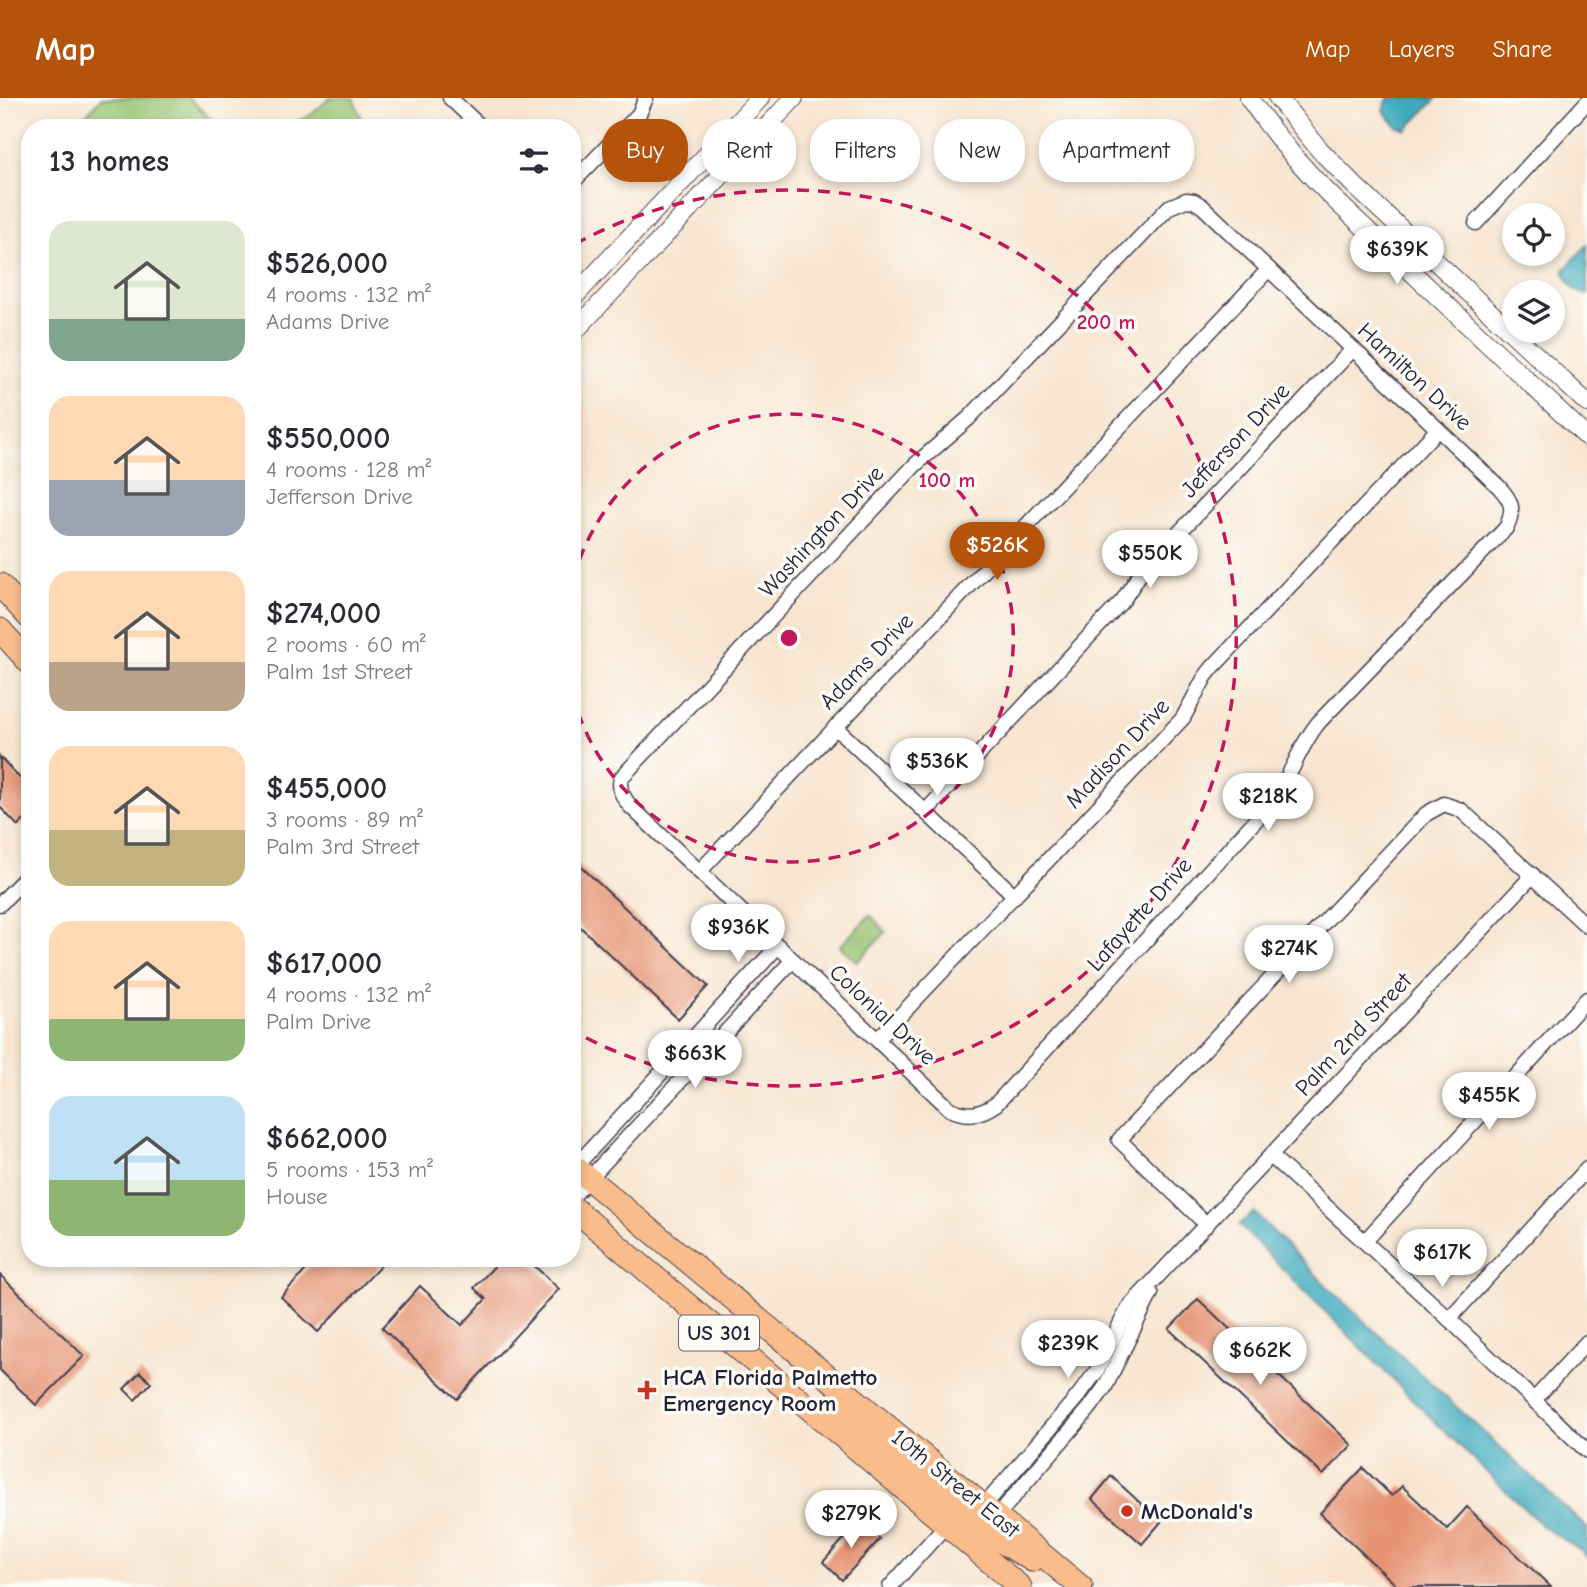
<!DOCTYPE html>
<html lang="en">
<head>
<meta charset="utf-8">
<style>
	:root { --surface:#fff; --page:#f2f2f3; --text:#2b2b33; --muted:#7c7c81; --accent:#b45309 }
	body { margin:0; font-family:"Comic Neue",sans-serif; background:var(--page); color:var(--text); height:100vh; display:flex; flex-direction:column; font-size:26px; white-space:nowrap }
	* { box-sizing:border-box; margin:0 }
	p { font-size:23px; color:var(--muted) }
	.icon { flex:none; width:38px; height:38px; fill:none; stroke:currentColor; stroke-width:2; stroke-linecap:round; stroke-linejoin:round }
	.map { position:relative; flex:1; overflow:hidden }
	.panel { position:absolute; left:21px; top:21px; width:560px; height:1148px; display:flex; flex-direction:column; background:var(--surface); border-radius:28px; box-shadow:0 4px 10px #0003 }
	.panel>* { flex:none }
	.top-card { position:absolute; left:602px; top:21px; width:665px; height:63px; display:flex; gap:14px }
	.fabs { position:absolute; left:1502px; top:105px; display:grid; gap:14px }
	.fabs a { display:grid; place-items:center; width:63px; height:63px; border-radius:50%; background:var(--surface); box-shadow:0 4px 10px #0003; font-size:35px }
	.price { position:absolute; translate:-50% -60px; padding:0 16px; border-radius:24px; background:#fff; color:#222; font-size:23px; line-height:46px; filter:drop-shadow(0 2px 4px #0008) }
	.price::after { content:''; position:absolute; left:50%; top:42px; width:21px; height:16px; margin-left:-10px; background:inherit; clip-path:polygon(0 0,100% 0,50% 100%) }
	.price.active { background:var(--accent); color:#fff }
	ul { padding:0; list-style:none }
	li { display:flex; align-items:center; gap:21px; height:175px; padding:0 28px }
	li span { display:grid; place-items:center; flex:none; width:196px; height:140px; border-radius:21px; color:#555 }
	li>.icon { margin-inline-start:auto }
	span .icon { width:84px; height:84px; fill:#fffc; stroke-width:1 }
	li b { font-size:30px }
	h2 { display:flex; justify-content:space-between; align-items:center; height:84px; padding:0 28px; font-size:30px }
	.chip { padding:0 24px; border-radius:28px; background:var(--surface); box-shadow:0 4px 10px #0003; font-size:24px; line-height:63px }
	.chip.active { background:var(--accent); color:#fff }
	header { display:flex; align-items:center; gap:42px; box-sizing:border-box; height:98px; padding:0 35px; background:var(--accent); color:#fff }
	header strong { font-size:33px }
	nav { display:flex; gap:38px; margin-inline-start:auto; font-size:24px }
	.map>svg:first-child { display:block }
</style>
</head>
<body>
<header>
<strong>Map</strong>
<nav><a>Map</a><a>Layers</a><a>Share</a></nav>
</header>
<div class="map">
<svg width="1587" height="1489" viewBox="0 0 1587 1489">
	<rect width="100%" height="100%" fill="#fdfcf7"/>
	<filter id="ink" filterUnits="userSpaceOnUse"><feTurbulence type="fractalNoise" baseFrequency=".0143" numOctaves="2"/><feDisplacementMap in="SourceGraphic" scale="14" xChannelSelector="R" yChannelSelector="G"/><feConvolveMatrix kernelMatrix="1 2 1 2 8 2 1 2 1" color-interpolation-filters="sRGB"/></filter>
	<filter id="wash" filterUnits="userSpaceOnUse"><feTurbulence type="fractalNoise" baseFrequency=".00686" numOctaves="4" result="noise"/><feDisplacementMap in="SourceGraphic" scale="28" xChannelSelector="R" yChannelSelector="G"/><feGaussianBlur stdDeviation="1.57" result="paint"/><feColorMatrix in="noise" values="0 0 0 0 0 0 0 0 0 0 0 0 0 0 0 0 0 1.4 0 .05"/><feComposite in="paint" operator="in"/></filter>
	<g filter="url(#wash)">
		<rect width="100%" height="100%" fill="#f7e5d0"/>
		<g fill="#96c371" stroke="#5c7256" stroke-width="2">
			<path d="M 101,0 L 189,0 L 220,30 L 75,30 Z"/>
			<path d="M 330,0 L 353,0 L 366,30 L 280,30 L 308,19 Z"/>
			<path d="M 870,817 L 886,834 L 857,864 L 840,848 Z"/>
		</g>
		<g fill="#3eaabe" stroke="#30667c" stroke-width="2">
			<path d="M 1388,0 L 1437,0 L 1406,32 L 1396,28 L 1383,12 Z"/>
			<path d="M 1587,147 L 1587,197 C 1573,193 1568,186 1564,172 Z"/>
			<path d="M 1254,1114 L 1336,1197 L 1587,1430 L 1587,1459 L 1582,1453 L 1543,1429 L 1427,1316 L 1239,1127 Z"/>
		</g>
		<g id="blocks">
			<g fill="#e69475">
				<path d="M 0,659 L 30,691 L 30,717 L 18,728 L 0,709 Z"/>
				<path d="M 572,760 L 708,888 L 678,921 L 572,821 Z"/>
				<path d="M 317,1160 L 388,1160 L 318,1234 L 281,1199 Z"/>
				<path d="M 502,1160 L 526,1160 L 559,1191 L 457,1301 L 382,1230 L 420,1188 L 462,1227 L 486,1201 L 474,1190 Z"/>
				<path d="M 0,1177 L 84,1258 L 36,1307 L 0,1272 Z"/>
				<path d="M 1198,1201 L 1352,1347 L 1323,1377 L 1169,1231 Z"/>
				<path d="M 140,1274 L 151,1285 L 135,1302 L 124,1291 Z"/>
				<path d="M 1363,1370 L 1392,1398 L 1402,1388 L 1447,1431 L 1467,1409 L 1551,1489 L 1398,1489 L 1320,1415 Z"/>
				<path d="M 1111,1378 L 1161,1424 L 1142,1446 L 1092,1401 Z"/>
				<path d="M 860,1423 L 880,1441 L 842,1482 L 823,1464 Z"/>
			</g>
		</g>
	</g>
	<g filter="url(#ink)">
		<use href="#blocks" fill-opacity="0" stroke="#423f51" stroke-width="2"/>
		<g fill="none" stroke-linecap="round" stroke-linejoin="round">
			<g stroke="#423f51" stroke-width="17">
				<g id="minor">
					<path d="M 450,0 L 482,30"/>
					<path d="M 572,85 L 639,16 L 646,0"/>
					<path d="M 1186,102 L 1194,103 L 1202,108 L 1499,389 C 1512,403 1515,411 1506,430 L 1319,624 C 1299,648 1292,677 1274,702 L 996,1006 C 980,1017 968,1019 950,1011 L 630,708 C 623,699 618,692 621,680 L 915,367 L 969,320 L 1169,109 Z"/>
					<path d="M 1476,125 L 1587,4"/>
					<path d="M 835,629 L 1015,798"/>
					<path d="M 926,713 L 1123,502 L 1140,476 L 1353,251"/>
					<path d="M 700,773 L 1269,171"/>
					<path d="M 0,806 L 30,775"/>
					<path d="M 878,941 L 1183,620 L 1205,579 L 1213,569 L 1438,331"/>
					<path d="M 1271,1058 L 1449,1221 L 1587,1353"/>
					<path d="M 572,1072 L 778,848"/>
					<path d="M 572,1099 L 793,862"/>
					<path d="M 1207,1127 L 1119,1042 L 1426,716 L 1444,706 L 1461,712 L 1587,828"/>
					<path d="M 1365,1143 L 1587,901"/>
					<path d="M 1449,1221 L 1587,1071"/>
					<path d="M 1534,1302 L 1587,1244"/>
					<path d="M 984,1408 L 1078,1298 L 1096,1274 L 1129,1209 L 1533,777"/>
					<path d="M 997,1418 L 1089,1311 L 1105,1289 L 1151,1195"/>
					<path d="M 890,1489 L 946,1427"/>
				</g>
			</g>
			<g stroke="#423f51" stroke-width="20">
				<g id="tertiary">
					<path d="M 1249,0 C 1274,37 1302,70 1334,101 L 1587,339"/>
					<path d="M 1278,0 L 1319,51 L 1354,87 L 1587,305"/>
					<path d="M 572,201 L 760,0"/>
					<path d="M 572,236 L 794,0"/>
				</g>
			</g>
			<g stroke="#423f51" stroke-width="25">
				<g id="primary">
					<path d="M 0,487 L 30,520"/>
					<path d="M 0,532 L 30,565"/>
					<path d="M 572,1067 L 1081,1489"/>
					<path d="M 572,1109 L 1020,1489"/>
					<path d="M 835,1313 L 945,1402 L 967,1414 L 993,1418"/>
					<path d="M 946,1427 C 980,1427 1004,1445 1032,1462"/>
				</g>
			</g>
			<use href="#minor" stroke="#fff" stroke-width="14"/>
			<use href="#tertiary" stroke="#fff" stroke-width="18"/>
			<use href="#primary" stroke="#f9bc8a" stroke-width="23"/>
		</g>
	</g>
	<g fill="none" stroke="#c2185b" stroke-width="3.5" stroke-dasharray="12 9">
		<path d="M573 482A224 224 0 1 1 573 598"/>
		<path d="M575 146A448 448 0 1 1 575 934"/>
	</g>
	<g fill="#c8321e" stroke="#fdfcf7" stroke-width="2.5">
		<path d="M643.5 1281.5h7v7h7v7h-7v7h-7v-7h-7v-7h7z"/>
		<circle cx="1127" cy="1413" r="7"/>
	</g>
	<g text-anchor="middle" stroke-width="7" stroke-linejoin="round" paint-order="stroke">
		<rect fill="#fdfcf7" stroke="#646373" stroke-width="2" x="679" y="1217.5" width="80" height="35" rx="5"/>
		<g font-size="21" font-weight="bold" fill="#22223b">
			<text x="719" y="1242">US 301</text>
		</g>
		<g font-size="23" fill="#22223b" stroke="#fdfcf7">
			<text transform="translate(1415 278) rotate(43)" y="8">Hamilton Drive</text>
			<text transform="translate(1235 342) rotate(-47)" y="8">Jefferson Drive</text>
			<text transform="translate(821 433) rotate(-47)" y="8">Washington Drive</text>
			<text transform="translate(866 563) rotate(-46)" y="8">Adams Drive</text>
			<text transform="translate(1117 655) rotate(-47)" y="8">Madison Drive</text>
			<text transform="translate(1139 816) rotate(-48)" y="8">Lafayette Drive</text>
			<text transform="translate(883 916) rotate(43)" y="8">Colonial Drive</text>
			<text transform="translate(1353 936) rotate(-47)" y="8">Palm 2nd Street</text>
			<text transform="translate(956 1385) rotate(39)" y="8">10th Street East</text>
		</g>
		<g font-size="23" font-weight="bold" fill="#22223b" stroke="#fdfcf7" text-anchor="start">
			<text x="663" y="1287">HCA Florida Palmetto<tspan x="663" dy="26">Emergency Room</tspan></text>
			<text x="1141" y="1421">McDonald's</text>
		</g>
	</g>
	<circle cx="789" cy="540" r="10" fill="#c2185b" stroke="#fdfcf7" stroke-width="3.5"/>
	<g font-size="21" text-anchor="middle" font-weight="bold" fill="#c2185b" stroke="#fdfcf7" stroke-width="7" stroke-linejoin="round" paint-order="stroke">
		<text x="1106" y="231">200 m</text>
		<text x="947" y="389">100 m</text>
	</g>
</svg>
<div class="fabs">
<a><svg class="icon" aria-label="locate" viewBox="0 0 24 24"><circle cx="12" cy="12" r="6"/><path d="M12 2v4M12 18v4M2 12h4M18 12h4"/></svg></a>
<a><svg class="icon" aria-label="layers" viewBox="0 0 24 24"><path d="M12 4l9 5-9 5-9-5zM3 14l9 5 9-5"/></svg></a>
</div>
<b class="price" style="left:1397px;top:188px">$639K</b>
<b class="price active" style="left:997px;top:484px">$526K</b>
<b class="price" style="left:1150px;top:492px">$550K</b>
<b class="price" style="left:937px;top:700px">$536K</b>
<b class="price" style="left:1268px;top:735px">$218K</b>
<b class="price" style="left:738px;top:866px">$936K</b>
<b class="price" style="left:1289px;top:887px">$274K</b>
<b class="price" style="left:695px;top:992px">$663K</b>
<b class="price" style="left:1489px;top:1034px">$455K</b>
<b class="price" style="left:1442px;top:1191px">$617K</b>
<b class="price" style="left:1068px;top:1282px">$239K</b>
<b class="price" style="left:1260px;top:1289px">$662K</b>
<b class="price" style="left:851px;top:1452px">$279K</b>
<div class="top-card">
<a class="chip active">Buy</a>
<a class="chip">Rent</a>
<a class="chip">Filters</a>
<a class="chip">New</a>
<a class="chip">Apartment</a>
</div>
<section class="panel">
<h2>13 homes<svg class="icon" aria-label="filters" viewBox="0 0 24 24"><path d="M4 7h16M4 17h16"/><circle cx="9" cy="7" r="2"/><circle cx="15" cy="17" r="2"/></svg></h2>
<ul>
<li><span style="background:linear-gradient(#dfe7d0 70%,#7fa58c 0)"><svg class="icon" aria-label="home" viewBox="0 0 24 24"><path d="M3 11l9-7 9 7M6 9v11h12V9"/></svg></span><div><b>$526,000</b><p>4 rooms · 132 m²</p><p>Adams Drive</p></div></li>
<li><span style="background:linear-gradient(#ffd9b3 60%,#9aa5b1 0)"><svg class="icon" aria-label="home" viewBox="0 0 24 24"><path d="M3 11l9-7 9 7M6 9v11h12V9"/></svg></span><div><b>$550,000</b><p>4 rooms · 128 m²</p><p>Jefferson Drive</p></div></li>
<li><span style="background:linear-gradient(#ffd9b3 65%,#b9a48a 0)"><svg class="icon" aria-label="home" viewBox="0 0 24 24"><path d="M3 11l9-7 9 7M6 9v11h12V9"/></svg></span><div><b>$274,000</b><p>2 rooms · 60 m²</p><p>Palm 1st Street</p></div></li>
<li><span style="background:linear-gradient(#ffd9b3 60%,#c2b280 0)"><svg class="icon" aria-label="home" viewBox="0 0 24 24"><path d="M3 11l9-7 9 7M6 9v11h12V9"/></svg></span><div><b>$455,000</b><p>3 rooms · 89 m²</p><p>Palm 3rd Street</p></div></li>
<li><span style="background:linear-gradient(#ffd9b3 70%,#8fb573 0)"><svg class="icon" aria-label="home" viewBox="0 0 24 24"><path d="M3 11l9-7 9 7M6 9v11h12V9"/></svg></span><div><b>$617,000</b><p>4 rooms · 132 m²</p><p>Palm Drive</p></div></li>
<li><span style="background:linear-gradient(#bfe0f5 60%,#8fb573 0)"><svg class="icon" aria-label="home" viewBox="0 0 24 24"><path d="M3 11l9-7 9 7M6 9v11h12V9"/></svg></span><div><b>$662,000</b><p>5 rooms · 153 m²</p><p>House</p></div></li>
</ul>
</section>
</div>
</body>
</html>
